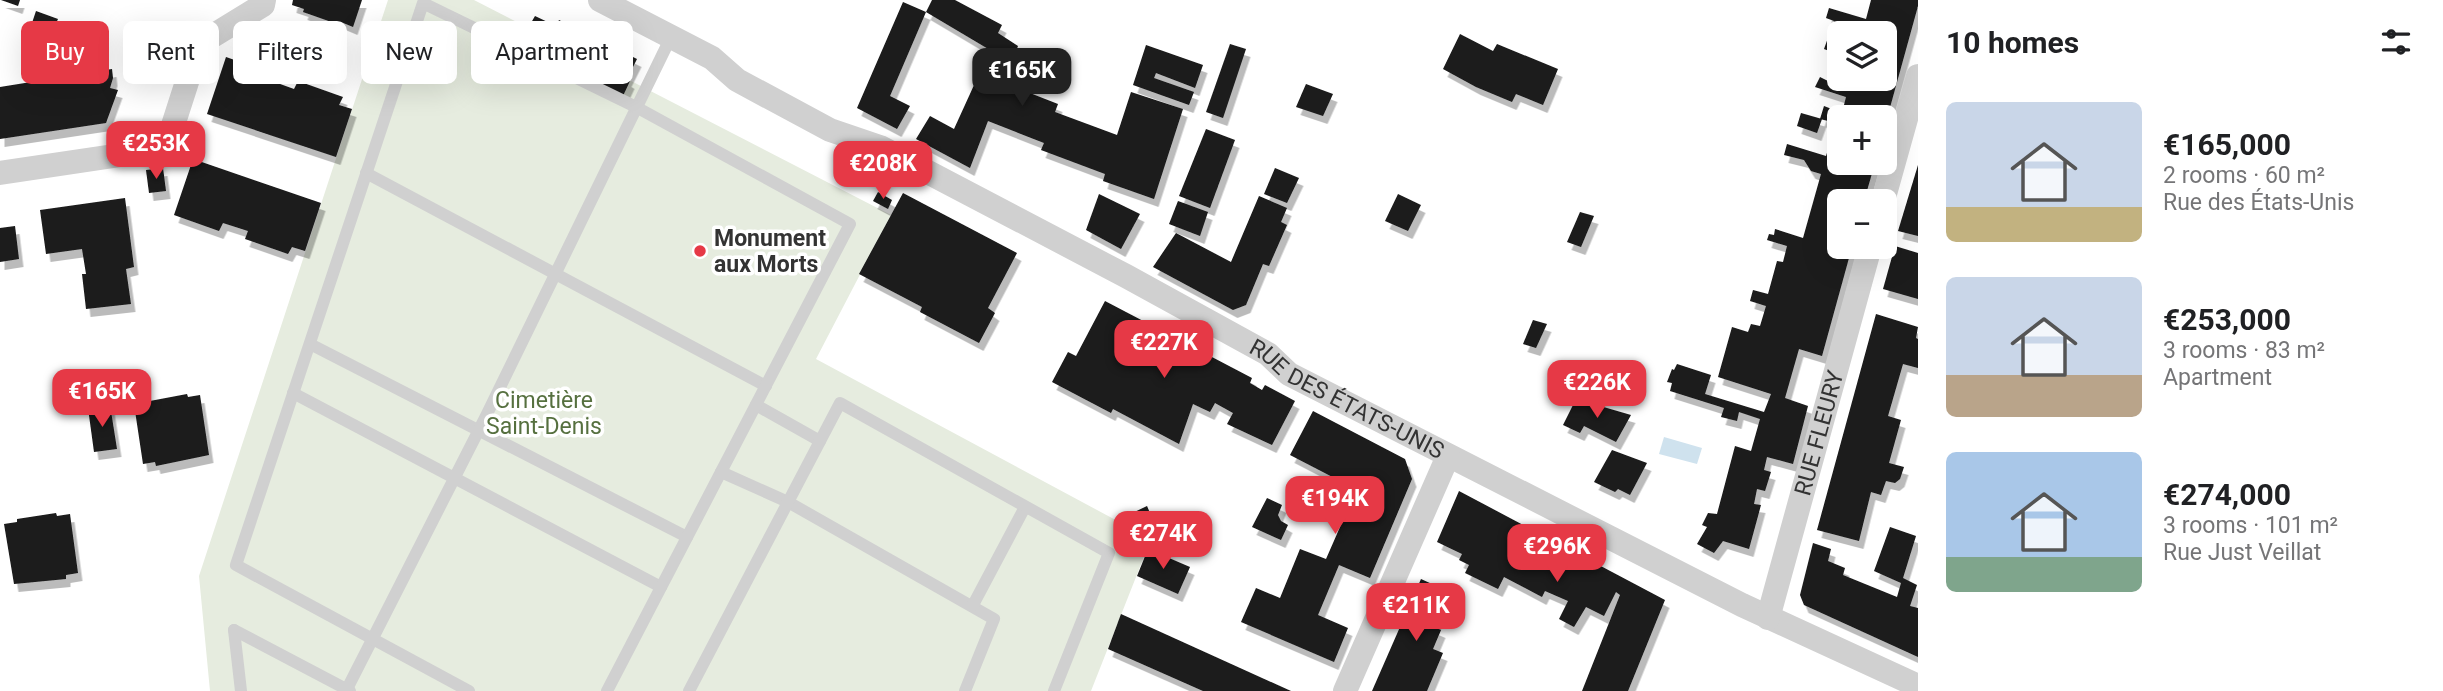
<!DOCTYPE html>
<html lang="en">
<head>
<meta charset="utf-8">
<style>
	:root { --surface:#fff; --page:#f2f2f2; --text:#202124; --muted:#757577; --accent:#e63946 }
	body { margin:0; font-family:Roboto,sans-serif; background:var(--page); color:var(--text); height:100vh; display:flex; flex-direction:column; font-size:26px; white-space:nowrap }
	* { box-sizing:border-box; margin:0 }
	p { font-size:23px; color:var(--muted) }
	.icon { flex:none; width:38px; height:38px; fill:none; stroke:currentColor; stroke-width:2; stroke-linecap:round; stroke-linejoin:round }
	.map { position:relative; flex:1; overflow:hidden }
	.details { display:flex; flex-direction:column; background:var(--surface); width:525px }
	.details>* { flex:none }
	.guide { position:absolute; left:21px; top:21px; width:665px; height:63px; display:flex; gap:14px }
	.buttons { position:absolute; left:1827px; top:21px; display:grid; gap:14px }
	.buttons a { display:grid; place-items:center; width:70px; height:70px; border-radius:10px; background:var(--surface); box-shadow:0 7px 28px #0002; font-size:35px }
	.price { position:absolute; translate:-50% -60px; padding:0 16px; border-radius:14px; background:var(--accent); color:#fff; font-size:23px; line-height:46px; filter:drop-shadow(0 2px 4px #0008) }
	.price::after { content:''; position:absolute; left:50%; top:42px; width:21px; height:16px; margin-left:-10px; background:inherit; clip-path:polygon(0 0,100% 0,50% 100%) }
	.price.active { background:#222; color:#fff }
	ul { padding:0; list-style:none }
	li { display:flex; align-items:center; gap:21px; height:175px; padding:0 28px }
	li span { display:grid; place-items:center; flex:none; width:196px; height:140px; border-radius:10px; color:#555 }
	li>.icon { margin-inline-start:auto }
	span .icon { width:84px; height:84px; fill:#fffc; stroke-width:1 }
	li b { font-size:30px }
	h2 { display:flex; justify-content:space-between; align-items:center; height:84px; padding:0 28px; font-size:30px }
	.chip { padding:0 24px; border-radius:10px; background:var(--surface); box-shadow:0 7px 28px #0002; font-size:24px; line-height:63px }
	.chip.active { background:var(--accent); color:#fff }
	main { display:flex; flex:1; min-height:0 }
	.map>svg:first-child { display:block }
</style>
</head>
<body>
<main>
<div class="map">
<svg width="1918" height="691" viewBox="0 0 1918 691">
	<defs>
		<filter id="shadow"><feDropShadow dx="4.5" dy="8" stdDeviation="0" flood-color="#0004"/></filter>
	</defs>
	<rect width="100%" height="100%" fill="#fff"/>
	<path fill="#e6ecdf" d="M 388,0 L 474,0 L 891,215 L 816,359 L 1151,539 L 1091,691 L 210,691 L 199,576 Z"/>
	<path fill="#cfe2ee" d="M 1664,437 L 1702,448 L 1697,464 L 1659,454 Z"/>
	<g fill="#1a1a1a" filter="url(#shadow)">
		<path d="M 1,0 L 20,0 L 18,6 Z"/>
		<path d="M 293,0 L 362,0 L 353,27 L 341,22 L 340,25 L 303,12 L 304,9 L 292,5 Z"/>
		<path d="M 932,0 L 955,0 L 1002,25 L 998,33 L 1018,46 L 1004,83 L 1058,104 L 1055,112 L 1117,135 L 1131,92 L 1183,109 L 1154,199 L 1103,181 L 1105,174 L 1041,150 L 1044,143 L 988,121 L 970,168 L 916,139 L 930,116 L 954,129 L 990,50 L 926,12 L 890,96 L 910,106 L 897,129 L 857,108 L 903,2 L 926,12 Z"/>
		<path d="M 1871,0 L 1918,0 L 1918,6 L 1886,122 L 1885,117 L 1839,117 L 1839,163 L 1875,163 L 1864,201 L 1839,201 L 1839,247 L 1852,247 L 1822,356 L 1799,349 L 1785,398 L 1808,406 L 1793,464 L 1767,457 L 1764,470 L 1771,472 L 1765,491 L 1757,489 L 1754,504 L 1761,505 L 1749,549 L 1723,541 L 1714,553 L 1697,544 L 1707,527 L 1702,525 L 1708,513 L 1717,514 L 1735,446 L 1751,451 L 1760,419 L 1739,412 L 1737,421 L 1721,417 L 1724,408 L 1670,391 L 1672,383 L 1667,382 L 1672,369 L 1674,370 L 1677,364 L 1711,375 L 1705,394 L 1764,412 L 1771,394 L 1718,377 L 1732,327 L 1748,332 L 1751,324 L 1760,326 L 1766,306 L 1750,301 L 1753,290 L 1768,294 L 1777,261 L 1783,262 L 1787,246 L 1767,240 L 1769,234 L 1774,235 L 1775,229 L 1803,238 L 1821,174 L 1811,171 L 1804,160 L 1784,155 L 1787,144 L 1826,156 L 1836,123 L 1820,119 L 1824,106 L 1842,113 L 1846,97 L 1815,87 L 1820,77 L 1848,91 L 1852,79 L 1885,79 L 1885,33 L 1839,33 L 1839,55 L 1836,64 L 1829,61 L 1832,52 L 1824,49 L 1834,21 L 1826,18 L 1829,8 L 1866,19 Z"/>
		<path d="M 36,11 L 58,19 L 52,33 L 31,26 Z"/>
		<path d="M 535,16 L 556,26 L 559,20 L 637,59 L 627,79 L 630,81 L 622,98 L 553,59 L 560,45 L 528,28 Z"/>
		<path d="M 1460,34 L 1493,51 L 1497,44 L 1558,69 L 1543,105 L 1516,94 L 1512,102 L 1476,87 L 1443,69 Z"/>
		<path d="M 1230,44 L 1246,49 L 1223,118 L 1206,112 Z"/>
		<path d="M 1146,45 L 1203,65 L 1195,88 L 1156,73 L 1154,78 L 1194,92 L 1189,105 L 1133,85 Z"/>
		<path d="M 226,57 L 272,73 L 269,80 L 294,89 L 298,81 L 343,97 L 339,105 L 352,109 L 336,157 L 207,114 Z"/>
		<path d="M 112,69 L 113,78 L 110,88 L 118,90 L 106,123 L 0,139 L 0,87 Z"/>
		<path d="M 1306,84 L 1333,94 L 1323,116 L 1296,107 Z"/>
		<path d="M 1801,113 L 1822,119 L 1817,133 L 1797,126 Z"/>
		<path d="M 1206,129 L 1235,140 L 1210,208 L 1179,196 Z"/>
		<path d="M 193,159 L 321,203 L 305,251 L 292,247 L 288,254 L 245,239 L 248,231 L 223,223 L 219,231 L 174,215 Z"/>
		<path d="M 1918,165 L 1918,236 L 1898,231 Z"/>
		<path d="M 163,168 L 166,191 L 149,193 L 146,170 Z"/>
		<path d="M 1275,168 L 1299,178 L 1287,203 L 1264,194 Z"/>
		<path d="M 878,192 L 892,200 L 888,209 L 873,201 Z"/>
		<path d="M 903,193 L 1017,253 L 988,308 L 995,313 L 979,343 L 920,312 L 922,307 L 859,274 Z"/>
		<path d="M 1099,194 L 1140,214 L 1121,249 L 1086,230 Z"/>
		<path d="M 1398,194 L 1421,205 L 1408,231 L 1385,221 Z"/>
		<path d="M 1259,196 L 1287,208 L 1281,222 L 1287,225 L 1269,266 L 1263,264 L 1246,305 L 1233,310 L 1153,267 L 1176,233 L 1231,262 Z"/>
		<path d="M 125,198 L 134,267 L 126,269 L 131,304 L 86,309 L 82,274 L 86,274 L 82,249 L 46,254 L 40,210 Z"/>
		<path d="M 1178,201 L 1208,212 L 1200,236 L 1169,224 Z"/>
		<path d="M 1580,212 L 1594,216 L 1581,247 L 1567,242 Z"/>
		<path d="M 15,226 L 19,259 L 0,262 L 0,228 Z"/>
		<path d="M 1895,246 L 1918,253 L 1918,299 L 1883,289 Z"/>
		<path d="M 1105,301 L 1252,378 L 1250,383 L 1262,390 L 1265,385 L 1295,401 L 1272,445 L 1227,424 L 1233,413 L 1215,403 L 1210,412 L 1193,404 L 1179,444 L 1113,409 L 1111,413 L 1052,382 L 1068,352 L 1076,356 Z"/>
		<path d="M 1876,314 L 1918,327 L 1916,338 L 1918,339 L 1918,368 L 1903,364 L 1888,416 L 1901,420 L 1889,463 L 1904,467 L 1900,479 L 1895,483 L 1886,481 L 1881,495 L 1871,492 L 1859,541 L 1817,530 Z"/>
		<path d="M 1533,320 L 1547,324 L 1536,348 L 1523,344 Z"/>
		<path d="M 187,394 L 188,397 L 200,395 L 209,455 L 156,466 L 155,462 L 143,464 L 134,404 Z"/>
		<path d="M 1576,399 L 1631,415 L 1616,442 L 1584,426 L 1580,433 L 1563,425 Z"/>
		<path d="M 110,405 L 117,449 L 94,452 L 88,408 Z"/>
		<path d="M 1313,411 L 1405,459 L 1412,479 L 1370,578 L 1339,565 L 1318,615 L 1348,628 L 1334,662 L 1241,622 L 1256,588 L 1280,598 L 1300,549 L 1326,559 L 1351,502 L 1354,503 L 1358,493 L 1357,484 L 1348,480 L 1346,484 L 1290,455 Z"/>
		<path d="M 1612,450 L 1647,463 L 1630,495 L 1618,489 L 1615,492 L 1594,482 Z"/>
		<path d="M 1459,491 L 1665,600 L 1628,691 L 1582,691 L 1620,595 L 1616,592 L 1604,616 L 1586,607 L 1574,627 L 1559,619 L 1568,601 L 1545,591 L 1542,597 L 1504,577 L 1498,589 L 1465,573 L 1469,565 L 1459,560 L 1462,554 L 1437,542 Z"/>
		<path d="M 1267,498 L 1282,505 L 1278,515 L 1281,521 L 1288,525 L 1281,540 L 1252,527 Z"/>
		<path d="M 1147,506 L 1153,520 L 1148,532 L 1122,518 Z"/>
		<path d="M 56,513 L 57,516 L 70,514 L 78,573 L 66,575 L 66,579 L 14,584 L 4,524 L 17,522 L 17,519 Z"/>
		<path d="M 1890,527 L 1916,536 L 1903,578 L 1917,585 L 1910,606 L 1918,608 L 1918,657 L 1804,605 L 1800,595 L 1813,543 L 1831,549 L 1828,561 L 1845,568 L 1843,575 L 1897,597 L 1901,583 L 1874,571 Z"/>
		<path d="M 1148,549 L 1190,567 L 1178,594 L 1137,576 Z"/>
		<path d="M 1421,579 L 1456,595 L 1449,611 L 1442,609 L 1434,627 L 1441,630 L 1433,649 L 1443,653 L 1427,691 L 1372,691 Z"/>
		<path d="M 1121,614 L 1291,691 L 1203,691 L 1108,649 Z"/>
	</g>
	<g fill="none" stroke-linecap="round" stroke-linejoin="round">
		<g stroke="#d0d0d0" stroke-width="12">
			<path d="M 366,173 L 766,386"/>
			<path d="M 310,344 L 687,537"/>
			<path d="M 293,393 L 661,587"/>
			<path d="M 756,405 L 820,441"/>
			<path d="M 721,472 L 788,502 L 994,619 L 965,691"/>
			<path d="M 973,605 L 1025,507"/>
			<path d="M 234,630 L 350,691"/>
			<path d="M 234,630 L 241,691"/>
			<path d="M 347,689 L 486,416 L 671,37"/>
			<path d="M 469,691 L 236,565 L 423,3 L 636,107 L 850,224 L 607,691"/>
			<path d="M 689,691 L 840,403 L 1109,553 L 1054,691"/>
		</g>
		<g stroke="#d0d0d0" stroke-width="24">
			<path id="s1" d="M 600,0 L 712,58 L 737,80 L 830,130 L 880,147 L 1126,276 L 1268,354 L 1289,374 L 1742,605 L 1918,686"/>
			<path d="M 0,173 L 154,150 L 168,141 L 195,57 L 206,40 L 263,5 L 264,0"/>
			<path d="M 1883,201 L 1918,76"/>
			<path id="s2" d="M 1768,618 L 1870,247"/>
			<path d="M 1345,691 L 1448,456"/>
		</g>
	</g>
	<circle fill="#e63946" stroke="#fff" stroke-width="2.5" cx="700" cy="251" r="7"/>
	<g text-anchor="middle" stroke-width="7" stroke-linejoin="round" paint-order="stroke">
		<g font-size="23" font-weight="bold" fill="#333" stroke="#fff" text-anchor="start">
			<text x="714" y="246">Monument<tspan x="714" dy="26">aux Morts</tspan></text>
		</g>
		<g font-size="23" fill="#333" stroke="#fff">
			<text dy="8" stroke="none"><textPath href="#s1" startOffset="849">RUE DES ÉTATS-UNIS</textPath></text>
			<text dy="8" stroke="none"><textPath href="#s2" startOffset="192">RUE FLEURY</textPath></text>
		</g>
		<g font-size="23" fill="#56703f" stroke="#fff">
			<text x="544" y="408">Cimetière<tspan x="544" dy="26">Saint-Denis</tspan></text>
		</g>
	</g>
</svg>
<div class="buttons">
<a><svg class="icon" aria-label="layers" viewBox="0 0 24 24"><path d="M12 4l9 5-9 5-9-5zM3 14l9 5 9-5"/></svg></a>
<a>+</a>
<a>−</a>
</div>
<b class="price active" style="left:1022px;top:108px">€165K</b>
<b class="price" style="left:156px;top:181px">€253K</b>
<b class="price" style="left:883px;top:201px">€208K</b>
<b class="price" style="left:1164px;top:380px">€227K</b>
<b class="price" style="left:1597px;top:420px">€226K</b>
<b class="price" style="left:102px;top:429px">€165K</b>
<b class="price" style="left:1335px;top:536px">€194K</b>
<b class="price" style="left:1163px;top:571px">€274K</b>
<b class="price" style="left:1557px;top:584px">€296K</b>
<b class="price" style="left:1416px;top:643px">€211K</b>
<div class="guide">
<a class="chip active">Buy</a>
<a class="chip">Rent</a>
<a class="chip">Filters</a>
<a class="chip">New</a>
<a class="chip">Apartment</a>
</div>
</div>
<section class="details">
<h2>10 homes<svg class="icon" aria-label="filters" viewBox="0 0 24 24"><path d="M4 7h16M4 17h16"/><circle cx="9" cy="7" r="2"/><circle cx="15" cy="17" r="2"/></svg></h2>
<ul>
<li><span style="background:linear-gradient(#c9d6e8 75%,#c2b280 0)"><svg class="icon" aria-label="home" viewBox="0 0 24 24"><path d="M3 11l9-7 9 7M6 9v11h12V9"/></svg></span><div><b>€165,000</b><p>2 rooms · 60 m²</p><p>Rue des États-Unis</p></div></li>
<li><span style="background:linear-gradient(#c9d6e8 70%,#b9a48a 0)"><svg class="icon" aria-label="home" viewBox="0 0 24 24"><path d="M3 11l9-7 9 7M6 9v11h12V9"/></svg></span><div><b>€253,000</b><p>3 rooms · 83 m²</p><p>Apartment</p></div></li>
<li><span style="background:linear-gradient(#a9c7e8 75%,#7fa58c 0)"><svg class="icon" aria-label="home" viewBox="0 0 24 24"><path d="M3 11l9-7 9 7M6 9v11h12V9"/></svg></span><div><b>€274,000</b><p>3 rooms · 101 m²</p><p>Rue Just Veillat</p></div></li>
</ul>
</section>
</main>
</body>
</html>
